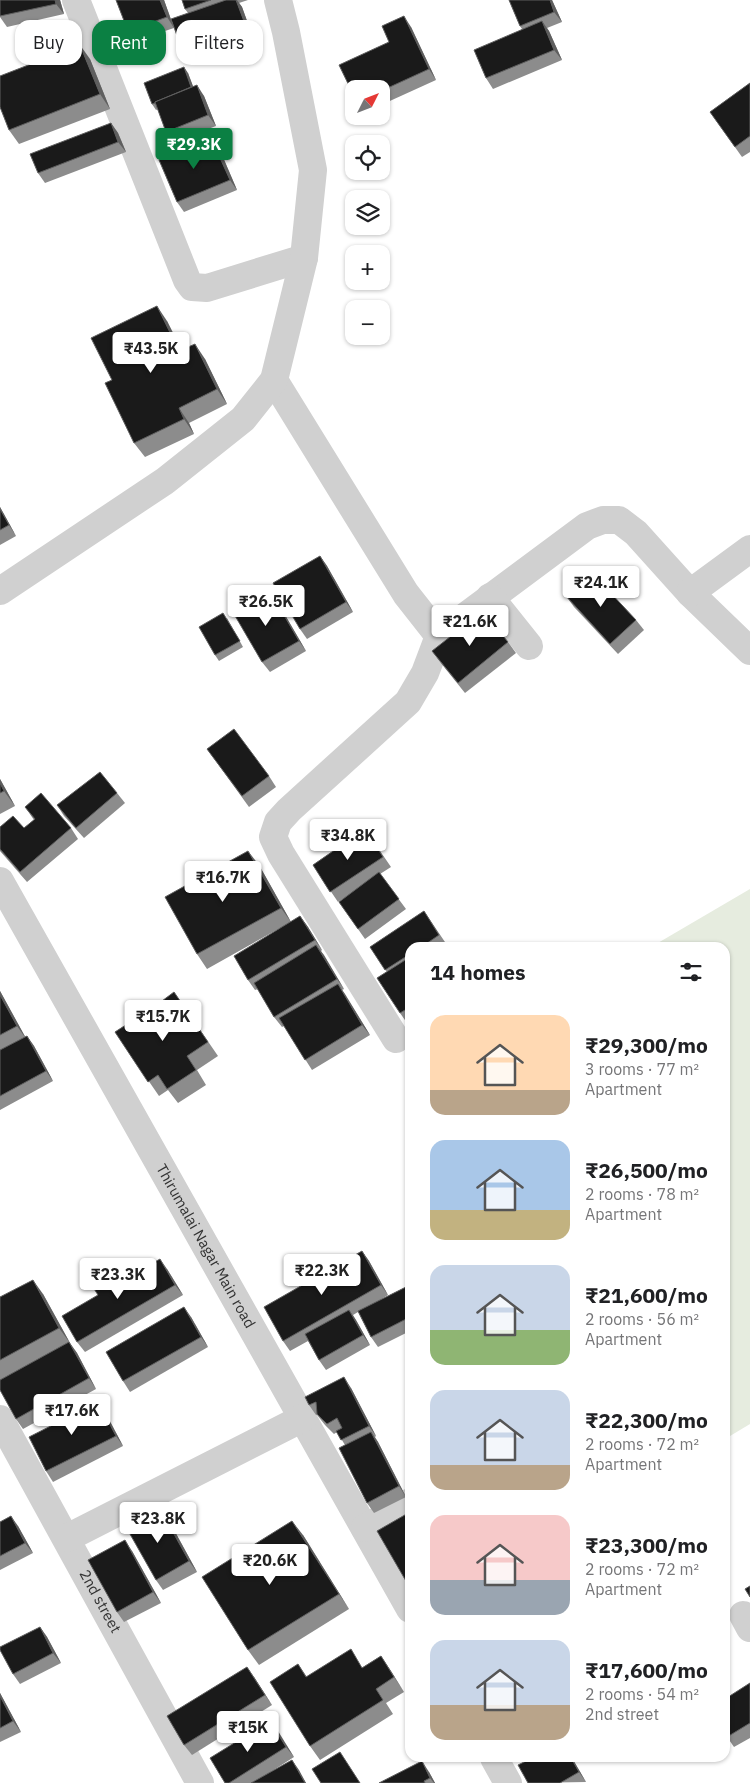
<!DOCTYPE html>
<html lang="en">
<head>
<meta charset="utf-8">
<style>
	:root { --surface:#fff; --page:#f2f2f2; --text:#202124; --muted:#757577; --accent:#0b8043 }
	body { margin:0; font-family:"IBM Plex Sans",sans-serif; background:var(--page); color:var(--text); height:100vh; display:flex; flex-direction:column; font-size:19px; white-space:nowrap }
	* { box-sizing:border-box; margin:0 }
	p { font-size:16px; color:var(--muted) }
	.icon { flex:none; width:28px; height:28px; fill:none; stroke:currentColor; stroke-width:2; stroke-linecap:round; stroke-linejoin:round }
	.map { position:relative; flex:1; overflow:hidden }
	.drawer { position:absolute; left:405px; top:942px; width:325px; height:820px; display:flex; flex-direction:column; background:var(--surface); border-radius:15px; box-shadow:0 1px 4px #0004 }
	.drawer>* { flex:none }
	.top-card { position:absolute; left:15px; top:20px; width:315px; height:45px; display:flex; gap:10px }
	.needle { width:32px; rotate:48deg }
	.controls { position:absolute; left:345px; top:80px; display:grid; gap:10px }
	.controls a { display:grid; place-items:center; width:45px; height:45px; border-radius:10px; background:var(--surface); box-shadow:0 1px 4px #0004; font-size:25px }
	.price { position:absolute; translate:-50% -42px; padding:0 11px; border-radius:5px; background:#fff; color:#222; font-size:16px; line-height:32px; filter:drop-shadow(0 1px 2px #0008) }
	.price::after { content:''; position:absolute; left:50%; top:30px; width:15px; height:11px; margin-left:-8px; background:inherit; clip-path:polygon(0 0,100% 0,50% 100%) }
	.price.selected { background:var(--accent); color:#fff }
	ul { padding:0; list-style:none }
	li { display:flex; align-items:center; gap:15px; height:125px; padding:0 25px }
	li span { display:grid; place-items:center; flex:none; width:140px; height:100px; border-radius:15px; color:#555 }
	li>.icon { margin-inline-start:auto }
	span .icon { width:60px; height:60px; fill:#fffc; stroke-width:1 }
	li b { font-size:21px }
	h2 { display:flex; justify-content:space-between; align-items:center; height:60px; padding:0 25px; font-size:21px }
	.pill { padding:0 18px; border-radius:15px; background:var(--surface); box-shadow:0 1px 4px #0004; font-size:18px; line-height:45px }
	.pill.selected { background:var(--accent); color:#fff }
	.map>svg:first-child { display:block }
</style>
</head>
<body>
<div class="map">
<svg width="750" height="1783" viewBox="0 0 750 1783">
	<rect width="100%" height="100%" fill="#fff"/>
	<path fill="#e6ecdf" d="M 750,889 L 750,1424 L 725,1439 L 725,948 L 651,947 Z"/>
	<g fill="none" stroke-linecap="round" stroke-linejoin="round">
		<g stroke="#d0d0d0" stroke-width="28">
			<path d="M 76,0 L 187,280 L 192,287 L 207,288 L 304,258"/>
			<path d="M 274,380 L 406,594 L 439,636 L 587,526 L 603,520 L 619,520 L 636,533 L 690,593 L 750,651"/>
			<path d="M 0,591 L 165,481 L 243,419 L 274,380 L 304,258 L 313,170 L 286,32 L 278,0"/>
			<path d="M 690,593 L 750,549"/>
			<path d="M 490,597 L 529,646"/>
			<path id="s1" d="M 0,881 L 410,1609"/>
			<path d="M 396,1039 L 281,854 L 273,837 L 278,822 L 289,810 L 408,702 L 425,673 L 439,636"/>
			<path id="s2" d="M 0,1419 L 200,1783"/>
			<path d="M 365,1528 L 410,1502"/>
			<path d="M 67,1538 L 303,1418"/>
			<path d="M 743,1615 L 750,1628"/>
			<path d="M 494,1758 L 508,1783"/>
		</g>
	</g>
	<g fill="#8c8c8c">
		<path d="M 0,0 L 60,0 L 64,14 L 7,27 L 0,17 Z"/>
		<path d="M 116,0 L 164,0 L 174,28 L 135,41 L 128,31 Z"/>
		<path d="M 182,0 L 248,0 L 239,3 L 242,7 L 255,43 L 191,65 L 184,55 L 188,13 L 185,9 Z"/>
		<path d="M 509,0 L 552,0 L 562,22 L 547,28 L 549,31 L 562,60 L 493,89 L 486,78 L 522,29 L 520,26 Z"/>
		<path d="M 411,27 L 436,80 L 381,105 L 381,89 L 389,42 Z"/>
		<path d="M 90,59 L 110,109 L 19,144 L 9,130 Z"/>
		<path d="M 188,73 L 193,87 L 204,96 L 216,126 L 174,142 L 166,132 L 158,109 L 156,110 L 152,104 Z"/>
		<path d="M 750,83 L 750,152 L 742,157 L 710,112 Z"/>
		<path d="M 111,123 L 118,133 L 126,152 L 45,183 L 38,173 Z"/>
		<path d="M 219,148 L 237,190 L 184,212 L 177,202 Z"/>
		<path d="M 167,321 L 182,350 L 205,359 L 227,404 L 189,423 L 194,434 L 145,457 L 134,443 L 112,380 Z"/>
		<path d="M 0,507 L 16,536 L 0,545 Z"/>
		<path d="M 320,556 L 327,566 L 353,612 L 307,639 L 300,629 Z"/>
		<path d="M 566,596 L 636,620 L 644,630 L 618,654 L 574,607 Z"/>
		<path d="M 278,603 L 306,651 L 270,672 L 262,662 Z"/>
		<path d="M 227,618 L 243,647 L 219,661 L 215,655 Z"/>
		<path d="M 508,642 L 516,653 L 465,693 L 440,662 L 432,651 Z"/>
		<path d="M 207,749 L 269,776 L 276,787 L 249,807 Z"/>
		<path d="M 0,779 L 15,806 L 0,814 Z"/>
		<path d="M 117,793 L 125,803 L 84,838 L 64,816 L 57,805 Z"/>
		<path d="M 25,807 L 71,828 L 78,839 L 27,882 L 0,851 L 0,827 L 24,828 L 34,820 Z"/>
		<path d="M 365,829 L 391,867 L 380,874 L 406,909 L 365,939 L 339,902 L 349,895 L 338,902 L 313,865 Z"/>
		<path d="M 259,865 L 291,922 L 300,916 L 308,927 L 322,950 L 321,951 L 344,989 L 342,990 L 370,1035 L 312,1070 L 284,1026 L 282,1027 L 274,1017 L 258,989 L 255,990 L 248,980 L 280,928 L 207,969 L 197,954 Z"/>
		<path d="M 424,911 L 447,945 L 443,948 L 410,948 L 410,1022 L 407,1023 L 400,1013 L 387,972 L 370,947 Z"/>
		<path d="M 0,991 L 25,1037 L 27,1036 L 34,1046 L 53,1081 L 0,1110 Z"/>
		<path d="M 174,992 L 218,1056 L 197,1070 L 206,1085 L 178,1103 L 168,1090 L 159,1096 L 115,1032 L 152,1008 L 159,1019 L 166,1015 Z"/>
		<path d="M 362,1251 L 369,1261 L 388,1295 L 380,1300 L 410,1285 L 410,1331 L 378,1347 L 371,1337 L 358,1312 L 353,1315 L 370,1345 L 326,1370 L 319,1360 L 308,1341 L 290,1351 L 283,1341 Z"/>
		<path d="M 167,1269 L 183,1295 L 85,1352 L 77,1342 L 98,1295 L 109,1289 Z"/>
		<path d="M 43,1294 L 70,1343 L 77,1353 L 96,1389 L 23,1429 L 16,1419 L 0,1380 L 0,1297 Z"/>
		<path d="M 191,1317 L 208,1347 L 130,1392 L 123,1381 Z"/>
		<path d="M 351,1388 L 376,1436 L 375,1437 L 378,1442 L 406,1497 L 374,1513 L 367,1503 L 345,1445 L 337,1432 L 334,1434 L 325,1425 L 317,1415 L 316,1415 L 309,1405 Z"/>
		<path d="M 105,1412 L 123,1446 L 53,1482 L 46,1471 Z"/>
		<path d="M 160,1509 L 168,1519 L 197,1572 L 163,1590 L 156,1580 Z"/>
		<path d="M 0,1522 L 18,1526 L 33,1553 L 0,1570 Z"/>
		<path d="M 303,1535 L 349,1609 L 259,1665 L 248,1650 Z"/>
		<path d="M 132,1551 L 161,1603 L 124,1622 L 117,1612 Z"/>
		<path d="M 40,1627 L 47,1637 L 61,1663 L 20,1684 L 13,1674 Z"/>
		<path d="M 381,1656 L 404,1692 L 386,1703 L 393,1714 L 320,1760 L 310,1746 L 298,1664 L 307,1677 L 363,1667 Z"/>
		<path d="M 254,1677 L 272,1705 L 192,1755 L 184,1745 Z"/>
		<path d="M 750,1683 L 750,1738 L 734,1747 L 725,1734 Z"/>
		<path d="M 0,1693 L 21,1732 L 0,1742 Z"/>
		<path d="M 270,1721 L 294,1757 L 269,1773 L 292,1760 L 306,1783 L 225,1783 Z"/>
		<path d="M 572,1758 L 586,1782 L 528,1783 Z"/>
		<path d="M 429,1772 L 435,1783 L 379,1783 Z"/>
	</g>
	<g fill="#5f5f5f">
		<path d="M 55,0 L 60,0 L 64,14 L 56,4 Z"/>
		<path d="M 160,0 L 164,0 L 174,28 L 167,17 Z"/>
		<path d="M 236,0 L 237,0 L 242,7 L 255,43 L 248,32 Z"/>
		<path d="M 550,0 L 552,0 L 562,22 L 554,12 Z"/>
		<path d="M 404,16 L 411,27 L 436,80 L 429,69 Z"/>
		<path d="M 542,21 L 549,31 L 562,60 L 554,50 Z"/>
		<path d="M 80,45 L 90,59 L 110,109 L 100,94 Z"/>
		<path d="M 184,67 L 188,73 L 196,94 L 192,89 Z"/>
		<path d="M 197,85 L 204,96 L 216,126 L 208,115 Z"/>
		<path d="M 111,123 L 118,133 L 126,152 L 118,142 Z"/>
		<path d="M 211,138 L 219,148 L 237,190 L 230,180 Z"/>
		<path d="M 157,306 L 167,321 L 189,366 L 179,351 Z"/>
		<path d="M 195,344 L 205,359 L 227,404 L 217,389 Z"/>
		<path d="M 179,408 L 189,423 L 194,434 L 184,419 Z"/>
		<path d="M 0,507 L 16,536 L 9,525 L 0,509 Z"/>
		<path d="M 320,556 L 327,566 L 353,612 L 346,602 Z"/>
		<path d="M 271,593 L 278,603 L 306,651 L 299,641 Z"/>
		<path d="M 0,779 L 15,806 L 4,791 L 0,783 Z"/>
		<path d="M 248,851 L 259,865 L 291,922 L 281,908 Z"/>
		<path d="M 300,916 L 308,927 L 322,950 L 315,940 Z"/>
		<path d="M 316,945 L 324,955 L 344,989 L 337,979 Z"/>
		<path d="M 338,984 L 345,994 L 370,1035 L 362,1025 Z"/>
		<path d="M 0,991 L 27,1040 L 17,1026 L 0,995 Z"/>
		<path d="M 27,1036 L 34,1046 L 53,1081 L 46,1071 Z"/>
		<path d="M 362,1251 L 369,1261 L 388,1295 L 381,1285 Z"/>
		<path d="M 160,1259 L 167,1269 L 183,1295 L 175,1285 Z"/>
		<path d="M 33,1280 L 43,1294 L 70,1343 L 59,1328 Z"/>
		<path d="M 184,1307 L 191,1317 L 208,1347 L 201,1337 Z"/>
		<path d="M 349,1310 L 356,1320 L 370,1345 L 363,1335 Z"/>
		<path d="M 69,1342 L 77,1353 L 96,1389 L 89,1378 Z"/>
		<path d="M 344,1377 L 351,1388 L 376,1436 L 369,1426 Z"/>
		<path d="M 98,1402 L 105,1412 L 123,1446 L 116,1436 Z"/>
		<path d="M 371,1432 L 378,1442 L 406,1497 L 399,1486 Z"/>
		<path d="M 160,1509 L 168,1519 L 197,1572 L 189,1561 Z"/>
		<path d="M 11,1516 L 18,1526 L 33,1553 L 25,1543 Z"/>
		<path d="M 292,1521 L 303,1535 L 349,1609 L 339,1594 Z"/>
		<path d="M 125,1540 L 132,1551 L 161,1603 L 153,1592 Z"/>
		<path d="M 40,1627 L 47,1637 L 61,1663 L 53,1653 Z"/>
		<path d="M 381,1656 L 391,1671 L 404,1692 L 394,1677 Z"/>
		<path d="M 247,1667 L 254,1677 L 272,1705 L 265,1695 Z"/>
		<path d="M 0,1693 L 21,1732 L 13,1721 L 0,1696 Z"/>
		<path d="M 270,1721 L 278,1731 L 294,1757 L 286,1747 Z"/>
		<path d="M 571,1758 L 572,1758 L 586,1782 L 579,1772 Z"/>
		<path d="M 292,1760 L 299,1770 L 306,1783 L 305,1783 Z"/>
		<path d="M 422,1761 L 429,1772 L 435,1783 L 434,1783 L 430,1778 Z"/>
	</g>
	<g fill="#1a1a1a" stroke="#5f5f5f">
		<path d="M 0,0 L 55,0 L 56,4 L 0,16 Z"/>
		<path d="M 116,0 L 160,0 L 167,17 L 128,31 Z"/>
		<path d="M 182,0 L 211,0 L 185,9 Z"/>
		<path d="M 226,0 L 236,0 L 248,32 L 184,55 L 171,19 Z"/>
		<path d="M 509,0 L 550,0 L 554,12 L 520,26 Z"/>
		<path d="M 404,16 L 429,69 L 381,91 L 381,89 L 354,89 L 354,96 L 339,65 L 389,42 L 382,26 Z"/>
		<path d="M 542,21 L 554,50 L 486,78 L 474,50 Z"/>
		<path d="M 80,45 L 100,94 L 9,130 L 0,107 L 0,76 Z"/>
		<path d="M 184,67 L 191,87 L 155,102 L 155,103 L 152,104 L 144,83 Z"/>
		<path d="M 750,83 L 750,136 L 735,147 L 710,112 Z"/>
		<path d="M 197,85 L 208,115 L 166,132 L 155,102 Z"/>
		<path d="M 111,123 L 118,142 L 38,173 L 30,154 Z"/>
		<path d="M 211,138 L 230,180 L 177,202 L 159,160 Z"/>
		<path d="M 157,306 L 179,351 L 195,344 L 217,389 L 179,408 L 184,419 L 134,443 L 105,383 L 112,380 L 91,338 Z"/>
		<path d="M 0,509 L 9,525 L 0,530 Z"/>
		<path d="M 320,556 L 346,602 L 300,629 L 273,583 Z"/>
		<path d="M 592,573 L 636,620 L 610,644 L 566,596 Z"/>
		<path d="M 271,593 L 299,641 L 262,662 L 234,614 Z"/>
		<path d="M 483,611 L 508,642 L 458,683 L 432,651 Z"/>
		<path d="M 223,613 L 240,641 L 215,655 L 199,627 Z"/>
		<path d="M 234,729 L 269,776 L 242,796 L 207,749 Z"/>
		<path d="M 100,772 L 117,793 L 76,828 L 57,805 Z"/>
		<path d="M 0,783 L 4,791 L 0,793 Z"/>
		<path d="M 41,793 L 71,828 L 20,872 L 0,849 L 0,827 L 13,816 L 24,828 L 35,819 L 25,807 Z"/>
		<path d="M 365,829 L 383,857 L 330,892 L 313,865 Z"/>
		<path d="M 248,851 L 281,908 L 197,954 L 165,897 Z"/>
		<path d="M 379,872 L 399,899 L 358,929 L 339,902 Z"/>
		<path d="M 424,911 L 439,935 L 420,948 L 410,948 L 410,954 L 385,970 L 370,947 Z"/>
		<path d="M 300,916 L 315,940 L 248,980 L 234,956 Z"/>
		<path d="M 431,943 L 434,948 L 425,948 Z"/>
		<path d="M 316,945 L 337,979 L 274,1017 L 254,983 Z"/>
		<path d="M 410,957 L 410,1007 L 400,1013 L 377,978 Z"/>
		<path d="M 338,984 L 362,1025 L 305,1060 L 279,1018 Z"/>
		<path d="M 174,992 L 208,1042 L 187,1056 L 196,1070 L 167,1089 L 158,1075 L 148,1082 L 115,1032 L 152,1008 L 159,1019 L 166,1015 L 158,1004 Z"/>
		<path d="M 0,995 L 17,1026 L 0,1035 Z"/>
		<path d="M 27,1036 L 46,1071 L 0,1096 L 0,1050 Z"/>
		<path d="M 362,1251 L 381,1285 L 283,1341 L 264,1307 Z"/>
		<path d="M 160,1259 L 175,1285 L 77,1342 L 62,1316 L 98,1295 L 91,1284 L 101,1278 L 108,1289 Z"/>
		<path d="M 33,1280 L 59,1328 L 0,1360 L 0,1297 Z"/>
		<path d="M 410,1285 L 410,1317 L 371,1337 L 358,1311 Z"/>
		<path d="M 184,1307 L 201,1337 L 123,1381 L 106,1352 Z"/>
		<path d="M 349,1310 L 363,1335 L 319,1360 L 305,1334 Z"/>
		<path d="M 69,1342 L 89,1378 L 16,1419 L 0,1390 L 0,1380 Z"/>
		<path d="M 344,1377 L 369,1426 L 341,1440 L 336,1431 L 342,1428 L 337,1418 L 327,1424 L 317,1414 L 316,1402 L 309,1405 L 305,1397 Z"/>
		<path d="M 98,1402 L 116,1436 L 46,1471 L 29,1437 Z"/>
		<path d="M 371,1432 L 399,1486 L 367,1503 L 339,1448 Z"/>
		<path d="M 160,1509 L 189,1561 L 156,1580 L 126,1527 Z"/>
		<path d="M 410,1512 L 410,1588 L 377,1531 Z"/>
		<path d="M 11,1516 L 25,1543 L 0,1556 L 0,1522 Z"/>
		<path d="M 292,1521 L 339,1594 L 248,1650 L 202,1577 Z"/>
		<path d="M 125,1540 L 153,1592 L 117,1612 L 88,1560 Z"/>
		<path d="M 750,1586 L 750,1597 L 745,1589 Z"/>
		<path d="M 40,1627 L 53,1653 L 13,1674 L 0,1650 L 0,1647 Z"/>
		<path d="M 351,1649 L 362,1668 L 381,1656 L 394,1677 L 376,1689 L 383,1700 L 310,1746 L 270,1682 L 298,1664 L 306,1677 Z"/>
		<path d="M 247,1667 L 265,1695 L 184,1745 L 167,1716 Z"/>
		<path d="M 750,1683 L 750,1723 L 727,1737 L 725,1734 L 725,1699 Z"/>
		<path d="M 0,1696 L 13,1721 L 0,1728 Z"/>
		<path d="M 270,1721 L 286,1747 L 229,1783 L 225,1783 L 210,1758 Z"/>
		<path d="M 340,1752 L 360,1783 L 321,1783 L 312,1769 Z"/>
		<path d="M 532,1758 L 571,1758 L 579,1772 L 560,1783 L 528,1783 L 518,1765 Z"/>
		<path d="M 292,1760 L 305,1783 L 251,1783 Z"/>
		<path d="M 422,1761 L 430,1778 L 424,1781 L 425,1783 L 379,1783 Z"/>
	</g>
	<g text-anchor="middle" stroke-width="5" stroke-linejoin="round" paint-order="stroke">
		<g font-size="15" fill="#333" stroke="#fff">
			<text dy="5" stroke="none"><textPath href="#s1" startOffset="419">Thirumalai Nagar Main road</textPath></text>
			<text dy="5" stroke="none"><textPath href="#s2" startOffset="208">2nd street</textPath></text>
		</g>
	</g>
</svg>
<div class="controls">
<a><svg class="needle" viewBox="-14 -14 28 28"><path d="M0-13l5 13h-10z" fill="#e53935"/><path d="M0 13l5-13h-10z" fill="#757577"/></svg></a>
<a><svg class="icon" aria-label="locate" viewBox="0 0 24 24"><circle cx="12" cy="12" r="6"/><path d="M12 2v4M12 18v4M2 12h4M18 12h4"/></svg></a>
<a><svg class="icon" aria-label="layers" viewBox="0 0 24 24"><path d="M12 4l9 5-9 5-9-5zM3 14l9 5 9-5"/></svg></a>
<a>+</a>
<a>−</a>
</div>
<b class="price selected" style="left:194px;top:170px">₹29.3K</b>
<b class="price" style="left:151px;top:374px">₹43.5K</b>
<b class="price" style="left:601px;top:608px">₹24.1K</b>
<b class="price" style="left:266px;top:627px">₹26.5K</b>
<b class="price" style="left:470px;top:647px">₹21.6K</b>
<b class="price" style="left:348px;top:861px">₹34.8K</b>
<b class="price" style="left:223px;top:903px">₹16.7K</b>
<b class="price" style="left:163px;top:1042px">₹15.7K</b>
<b class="price" style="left:322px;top:1296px">₹22.3K</b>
<b class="price" style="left:118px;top:1300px">₹23.3K</b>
<b class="price" style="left:72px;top:1436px">₹17.6K</b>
<b class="price" style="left:158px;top:1544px">₹23.8K</b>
<b class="price" style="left:270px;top:1586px">₹20.6K</b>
<b class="price" style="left:248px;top:1753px">₹15K</b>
<div class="top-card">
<a class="pill">Buy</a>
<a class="pill selected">Rent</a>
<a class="pill">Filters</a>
</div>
<section class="drawer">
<h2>14 homes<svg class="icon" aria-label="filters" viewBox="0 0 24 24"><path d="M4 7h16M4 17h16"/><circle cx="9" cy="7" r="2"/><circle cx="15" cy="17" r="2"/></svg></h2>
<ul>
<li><span style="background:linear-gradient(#ffd9b3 75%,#b9a48a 0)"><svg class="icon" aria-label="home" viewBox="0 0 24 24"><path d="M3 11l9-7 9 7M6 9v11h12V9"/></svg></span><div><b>₹29,300/mo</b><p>3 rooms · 77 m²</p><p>Apartment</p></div></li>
<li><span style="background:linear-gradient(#a9c7e8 70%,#c2b280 0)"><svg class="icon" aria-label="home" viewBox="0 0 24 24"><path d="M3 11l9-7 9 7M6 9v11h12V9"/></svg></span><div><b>₹26,500/mo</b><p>2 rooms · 78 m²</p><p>Apartment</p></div></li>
<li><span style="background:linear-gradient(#c9d6e8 65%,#8fb573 0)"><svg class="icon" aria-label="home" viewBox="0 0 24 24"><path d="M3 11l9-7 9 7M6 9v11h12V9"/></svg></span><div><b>₹21,600/mo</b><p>2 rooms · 56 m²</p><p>Apartment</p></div></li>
<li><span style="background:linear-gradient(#c9d6e8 75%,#b9a48a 0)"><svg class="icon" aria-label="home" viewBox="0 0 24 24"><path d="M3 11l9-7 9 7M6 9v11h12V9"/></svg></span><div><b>₹22,300/mo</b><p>2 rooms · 72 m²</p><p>Apartment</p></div></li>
<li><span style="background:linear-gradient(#f6c9c9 65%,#9aa5b1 0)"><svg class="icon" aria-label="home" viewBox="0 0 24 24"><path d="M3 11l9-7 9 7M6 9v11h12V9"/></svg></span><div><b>₹23,300/mo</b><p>2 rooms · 72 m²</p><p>Apartment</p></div></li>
<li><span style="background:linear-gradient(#c9d6e8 65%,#b9a48a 0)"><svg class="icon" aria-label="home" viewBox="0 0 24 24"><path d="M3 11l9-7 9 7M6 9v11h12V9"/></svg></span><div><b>₹17,600/mo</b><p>2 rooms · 54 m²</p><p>2nd street</p></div></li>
</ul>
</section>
</div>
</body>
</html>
